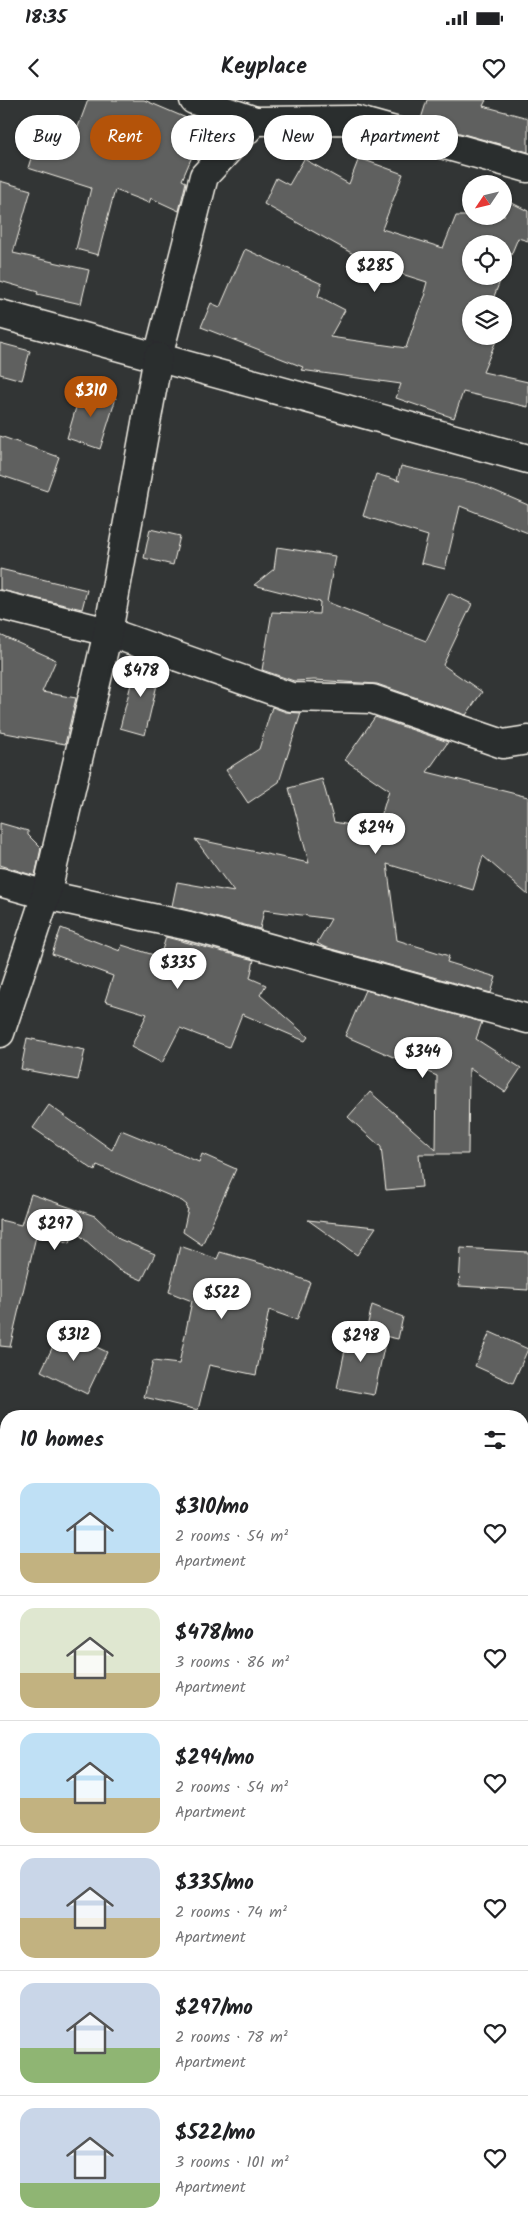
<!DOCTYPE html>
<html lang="en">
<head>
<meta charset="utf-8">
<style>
	:root { --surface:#fff; --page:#f6f6f6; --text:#202124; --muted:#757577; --line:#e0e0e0; --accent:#b45309 }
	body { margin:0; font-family:Kalam,sans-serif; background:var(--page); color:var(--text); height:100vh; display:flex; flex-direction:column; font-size:19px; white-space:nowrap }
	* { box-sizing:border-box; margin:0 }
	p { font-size:16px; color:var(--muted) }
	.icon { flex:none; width:28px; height:28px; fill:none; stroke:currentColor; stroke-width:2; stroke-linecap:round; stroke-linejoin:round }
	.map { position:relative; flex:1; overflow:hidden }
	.side { position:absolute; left:0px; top:1310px; width:529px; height:821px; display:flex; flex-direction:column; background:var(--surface); border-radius:20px 20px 0 0; box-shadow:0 1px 4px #0004 }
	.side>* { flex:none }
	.top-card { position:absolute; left:15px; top:15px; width:499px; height:45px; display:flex; gap:10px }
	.needle { width:32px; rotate:235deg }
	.tools { position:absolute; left:462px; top:75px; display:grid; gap:10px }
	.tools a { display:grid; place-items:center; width:50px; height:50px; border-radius:50%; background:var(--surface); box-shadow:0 1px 4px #0004; font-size:25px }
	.price { position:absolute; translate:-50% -42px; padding:0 11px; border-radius:18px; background:#fff; color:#222; font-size:16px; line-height:32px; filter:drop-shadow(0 1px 2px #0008) }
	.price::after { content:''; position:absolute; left:50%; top:30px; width:15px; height:11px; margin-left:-8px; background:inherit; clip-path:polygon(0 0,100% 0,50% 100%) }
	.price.active { background:var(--accent); color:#fff }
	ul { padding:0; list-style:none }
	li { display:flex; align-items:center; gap:15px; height:125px; padding:0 20px }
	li+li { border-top:1px solid var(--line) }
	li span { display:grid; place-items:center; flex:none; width:140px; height:100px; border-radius:15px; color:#555 }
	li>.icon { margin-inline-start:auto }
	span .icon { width:60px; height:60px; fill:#fffc; stroke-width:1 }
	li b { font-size:21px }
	h2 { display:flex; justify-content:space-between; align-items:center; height:60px; padding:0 20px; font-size:21px }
	.pill { padding:0 18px; border-radius:22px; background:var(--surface); box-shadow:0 1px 4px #0004; font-size:18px; line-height:45px }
	.pill.active { background:var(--accent); color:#fff }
	.status { display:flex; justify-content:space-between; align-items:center; height:35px; padding:0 25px; background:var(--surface); direction:ltr }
	.status svg { height:14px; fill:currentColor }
	header { display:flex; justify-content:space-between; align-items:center; height:65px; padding:0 20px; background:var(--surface); font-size:22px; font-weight:600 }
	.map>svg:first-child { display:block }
</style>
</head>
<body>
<div class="status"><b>18:35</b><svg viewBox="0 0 49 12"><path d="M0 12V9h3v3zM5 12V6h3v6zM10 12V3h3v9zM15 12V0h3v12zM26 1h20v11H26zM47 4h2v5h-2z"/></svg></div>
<header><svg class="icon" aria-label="back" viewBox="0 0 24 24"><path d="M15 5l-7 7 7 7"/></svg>Keyplace<svg class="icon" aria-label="heart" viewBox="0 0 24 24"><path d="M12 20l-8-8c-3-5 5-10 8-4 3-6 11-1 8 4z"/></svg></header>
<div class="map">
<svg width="528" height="2131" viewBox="0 0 528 2131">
	<rect width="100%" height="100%" fill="#323535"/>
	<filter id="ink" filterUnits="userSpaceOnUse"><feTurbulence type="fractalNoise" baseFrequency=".02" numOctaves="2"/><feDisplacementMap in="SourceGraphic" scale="10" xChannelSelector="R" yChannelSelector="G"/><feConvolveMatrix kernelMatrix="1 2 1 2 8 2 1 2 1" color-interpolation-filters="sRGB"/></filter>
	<g filter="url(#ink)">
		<g fill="#5f605f" stroke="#f4f1e8">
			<path d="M 88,0 L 144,0 L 205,26 L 182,80 L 186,82 L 179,111 L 151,98 L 149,103 L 115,90 L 98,155 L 76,149 L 91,88 L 28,68 L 38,35 L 71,46 Z"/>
			<path d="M 427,0 L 486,0 L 483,6 L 528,18 L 528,52 L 420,22 Z"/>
			<path d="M 359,58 L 403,74 L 382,129 L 443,148 L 456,116 L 504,116 L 504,99 L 528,111 L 528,141 L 518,138 L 504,172 L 504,144 L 471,144 L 471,176 L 502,176 L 491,204 L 471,204 L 471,236 L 498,236 L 483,272 L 528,282 L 528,307 L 463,292 L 454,318 L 396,298 L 401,284 L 301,270 L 303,267 L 201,227 L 211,203 L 220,207 L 245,149 L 322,184 L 318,196 L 345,210 L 330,237 L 406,248 L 418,212 L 426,194 L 424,193 L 427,182 L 373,165 L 264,104 L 276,78 L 289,85 L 304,59 L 349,84 Z"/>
			<path d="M 0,81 L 31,90 L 13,153 L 89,170 L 81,204 L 37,194 L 38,192 L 0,181 Z"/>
			<path d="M 0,243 L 30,251 L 22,280 L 0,274 Z"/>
			<path d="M 82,287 L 116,298 L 100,349 L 67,338 Z"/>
			<path d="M 0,336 L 59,357 L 47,391 L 0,375 Z"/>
			<path d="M 401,366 L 479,384 L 528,405 L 528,433 L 460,406 L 445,469 L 421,463 L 428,436 L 363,416 L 376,374 L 400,381 L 397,380 Z"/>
			<path d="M 150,429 L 180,436 L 173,465 L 144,458 Z"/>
			<path d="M 277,447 L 335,456 L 327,502 L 426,541 L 449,493 L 472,504 L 443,565 L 482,592 L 466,615 L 377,584 L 314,580 L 294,581 L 262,570 L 272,512 L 319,514 L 320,502 L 254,485 L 274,469 Z"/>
			<path d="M 0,469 L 87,490 L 82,509 L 0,490 Z"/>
			<path d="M 0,535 L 56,560 L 42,592 L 76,598 L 65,644 L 0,632 Z"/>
			<path d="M 137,560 L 161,568 L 145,635 L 120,628 Z"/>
			<path d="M 272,607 L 286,612 L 301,613 L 279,682 L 248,703 L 226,670 L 259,649 Z"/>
			<path d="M 375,617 L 448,642 L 427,672 L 528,697 L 528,795 L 483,756 L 473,790 L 387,764 L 397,840 L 449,856 L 447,862 L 496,877 L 491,893 L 324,847 L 317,843 L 331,819 L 264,810 L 260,829 L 172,806 L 177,782 L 234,792 L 195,739 L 309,763 L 289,688 L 322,679 L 334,722 L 377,730 L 389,690 L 345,660 Z"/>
			<path d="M 0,723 L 28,731 L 28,735 L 41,748 L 35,776 L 0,765 Z"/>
			<path d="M 61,828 L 120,851 L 122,845 L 160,857 L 166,837 L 254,860 L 250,878 L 266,885 L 260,895 L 308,937 L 305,941 L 242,914 L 229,947 L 180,928 L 162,963 L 131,947 L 147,914 L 105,901 L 113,876 L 52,854 Z"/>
			<path d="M 365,890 L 482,922 L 476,939 L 521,968 L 505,992 L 469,968 L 468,1054 L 419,1054 L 422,1087 L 386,1090 L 381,1047 L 348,1017 L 370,992 L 436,1050 L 437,976 L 345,936 Z"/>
			<path d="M 27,938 L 85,950 L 78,980 L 21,969 Z"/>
			<path d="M 49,1005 L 112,1050 L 121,1030 L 199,1062 L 202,1054 L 236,1069 L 202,1145 L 183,1132 L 188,1109 L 186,1108 L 187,1105 L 182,1101 L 97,1065 L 95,1071 L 33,1028 Z"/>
			<path d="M 31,1094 L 95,1116 L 119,1139 L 155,1154 L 142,1180 L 119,1170 L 74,1130 L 70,1143 L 37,1132 L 10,1247 L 0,1246 L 0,1120 L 21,1125 Z"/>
			<path d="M 308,1120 L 376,1127 L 357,1155 Z"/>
			<path d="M 180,1146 L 217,1159 L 220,1152 L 266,1165 L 310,1182 L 297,1220 L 269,1210 L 256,1275 L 209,1265 L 198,1310 L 144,1297 L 153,1261 L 179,1264 L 192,1201 L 169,1192 Z"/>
			<path d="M 461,1148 L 528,1152 L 528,1190 L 459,1186 Z"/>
			<path d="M 372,1205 L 403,1217 L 398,1239 L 366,1232 Z"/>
			<path d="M 61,1230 L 107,1252 L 87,1294 L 41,1271 Z"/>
			<path d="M 349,1231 L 386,1238 L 374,1295 L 337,1288 Z"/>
			<path d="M 490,1232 L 528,1249 L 513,1283 L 475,1266 Z"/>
		</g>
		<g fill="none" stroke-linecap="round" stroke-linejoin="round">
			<g stroke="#f4f1e8" stroke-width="31">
				<g id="street">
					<path d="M 194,0 L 255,21"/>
					<path d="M 158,257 L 204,76 L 255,21 L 355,20 L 528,68"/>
					<path d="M 0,505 L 108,532 L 291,597 L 372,599 L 503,644 L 528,640"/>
					<path d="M 0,782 L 46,795 L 189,826 L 528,919"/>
				</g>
			</g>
			<g stroke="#f4f1e8" stroke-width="31">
				<g id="secondary">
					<path d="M 0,214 L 528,359"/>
					<path d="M 0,933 L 46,795 L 108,532 L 158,257"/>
				</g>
			</g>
			<use href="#street" stroke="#2a2d2e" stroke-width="28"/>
			<use href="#secondary" stroke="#2a2d2e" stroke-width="28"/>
		</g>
	</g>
</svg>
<div class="tools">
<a><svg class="needle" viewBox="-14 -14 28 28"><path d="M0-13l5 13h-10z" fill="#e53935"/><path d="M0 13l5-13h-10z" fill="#757577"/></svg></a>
<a><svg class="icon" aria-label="locate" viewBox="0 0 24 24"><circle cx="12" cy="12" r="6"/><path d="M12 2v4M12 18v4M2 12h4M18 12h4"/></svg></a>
<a><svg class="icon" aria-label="layers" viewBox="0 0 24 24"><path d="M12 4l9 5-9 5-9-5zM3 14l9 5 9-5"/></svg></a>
</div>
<b class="price" style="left:375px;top:193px">$285</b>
<b class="price active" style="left:91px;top:318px">$310</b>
<b class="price" style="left:141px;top:598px">$478</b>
<b class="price" style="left:376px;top:755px">$294</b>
<b class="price" style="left:178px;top:890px">$335</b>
<b class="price" style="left:423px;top:979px">$344</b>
<b class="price" style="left:55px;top:1151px">$297</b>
<b class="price" style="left:222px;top:1220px">$522</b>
<b class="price" style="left:74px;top:1262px">$312</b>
<b class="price" style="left:361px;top:1263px">$298</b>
<div class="top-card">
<a class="pill">Buy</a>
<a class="pill active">Rent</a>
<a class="pill">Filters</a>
<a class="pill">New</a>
<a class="pill">Apartment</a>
</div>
<section class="side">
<h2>10 homes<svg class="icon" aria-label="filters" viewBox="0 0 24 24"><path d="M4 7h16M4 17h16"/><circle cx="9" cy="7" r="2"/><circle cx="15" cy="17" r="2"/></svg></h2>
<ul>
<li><span style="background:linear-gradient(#bfe0f5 70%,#c2b280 0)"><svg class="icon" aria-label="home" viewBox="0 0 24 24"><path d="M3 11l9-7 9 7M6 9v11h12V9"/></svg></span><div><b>$310/mo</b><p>2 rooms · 54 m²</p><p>Apartment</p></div><svg class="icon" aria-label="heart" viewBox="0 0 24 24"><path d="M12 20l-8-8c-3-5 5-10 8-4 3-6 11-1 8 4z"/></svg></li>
<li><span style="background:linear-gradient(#dfe7d0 65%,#c2b280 0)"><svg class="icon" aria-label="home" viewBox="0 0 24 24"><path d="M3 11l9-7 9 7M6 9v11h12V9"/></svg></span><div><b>$478/mo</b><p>3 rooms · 86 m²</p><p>Apartment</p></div><svg class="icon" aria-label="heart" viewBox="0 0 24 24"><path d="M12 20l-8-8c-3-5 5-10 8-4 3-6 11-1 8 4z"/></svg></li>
<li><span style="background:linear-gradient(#bfe0f5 65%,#c2b280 0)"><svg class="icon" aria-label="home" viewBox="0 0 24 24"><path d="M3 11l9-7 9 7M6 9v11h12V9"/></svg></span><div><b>$294/mo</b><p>2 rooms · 54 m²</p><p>Apartment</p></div><svg class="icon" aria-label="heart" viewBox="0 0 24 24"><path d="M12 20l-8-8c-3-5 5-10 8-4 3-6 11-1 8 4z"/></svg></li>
<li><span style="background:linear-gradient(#c9d6e8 60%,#c2b280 0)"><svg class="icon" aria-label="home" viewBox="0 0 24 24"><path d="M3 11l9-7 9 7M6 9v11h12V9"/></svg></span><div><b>$335/mo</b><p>2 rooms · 74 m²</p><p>Apartment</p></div><svg class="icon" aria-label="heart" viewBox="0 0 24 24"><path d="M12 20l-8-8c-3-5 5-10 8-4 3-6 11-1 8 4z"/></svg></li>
<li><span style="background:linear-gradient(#c9d6e8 65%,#8fb573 0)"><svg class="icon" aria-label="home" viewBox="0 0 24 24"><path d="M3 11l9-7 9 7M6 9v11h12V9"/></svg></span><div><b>$297/mo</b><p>2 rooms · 78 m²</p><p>Apartment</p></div><svg class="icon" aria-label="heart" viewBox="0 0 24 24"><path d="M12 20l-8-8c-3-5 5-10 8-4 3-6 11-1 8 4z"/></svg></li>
<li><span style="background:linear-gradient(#c9d6e8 75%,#8fb573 0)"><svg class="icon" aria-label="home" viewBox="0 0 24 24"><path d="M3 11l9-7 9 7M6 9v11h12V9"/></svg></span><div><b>$522/mo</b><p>3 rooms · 101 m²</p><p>Apartment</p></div><svg class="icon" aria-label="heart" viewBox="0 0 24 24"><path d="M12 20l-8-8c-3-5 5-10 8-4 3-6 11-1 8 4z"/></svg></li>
</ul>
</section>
</div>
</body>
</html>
